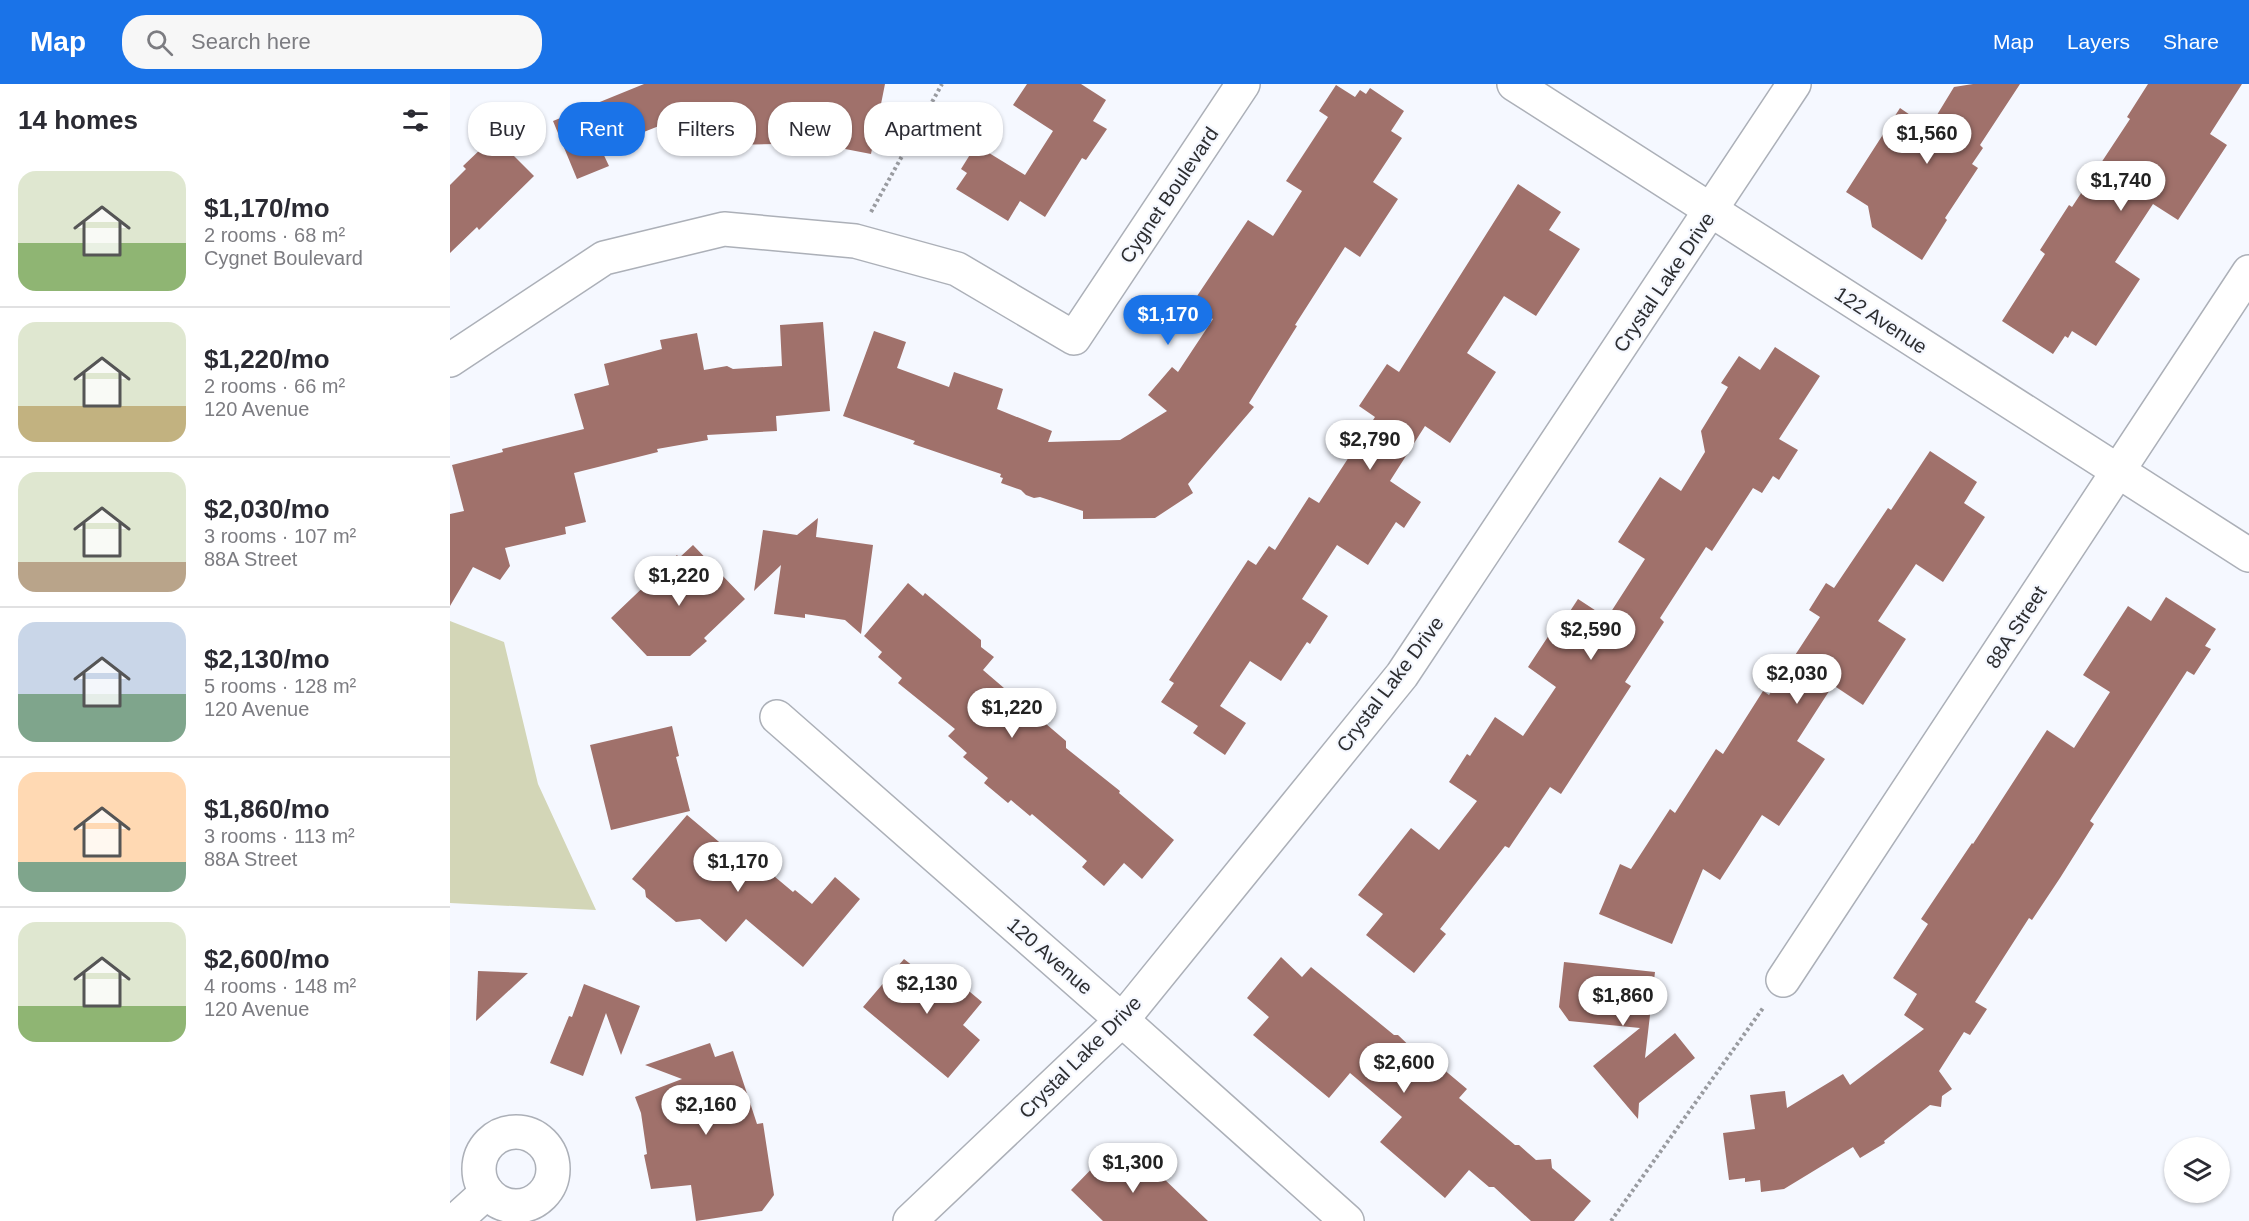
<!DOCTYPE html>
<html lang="en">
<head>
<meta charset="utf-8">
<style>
	:root { --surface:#fff; --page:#f7f7f7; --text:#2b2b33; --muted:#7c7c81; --line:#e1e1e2; --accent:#1a73e8 }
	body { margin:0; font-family:Arial,sans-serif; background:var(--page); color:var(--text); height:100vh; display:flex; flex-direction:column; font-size:22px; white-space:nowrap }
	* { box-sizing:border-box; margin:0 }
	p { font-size:20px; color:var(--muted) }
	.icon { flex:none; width:33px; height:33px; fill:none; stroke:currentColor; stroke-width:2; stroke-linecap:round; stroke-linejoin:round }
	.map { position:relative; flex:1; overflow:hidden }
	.drawer { display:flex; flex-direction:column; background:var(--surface); width:450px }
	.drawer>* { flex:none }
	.top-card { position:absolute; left:18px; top:18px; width:570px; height:54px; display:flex; gap:12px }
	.fabs { position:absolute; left:1714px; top:1053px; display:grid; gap:12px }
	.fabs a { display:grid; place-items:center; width:66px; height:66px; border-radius:50%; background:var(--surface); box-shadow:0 2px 4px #0004; font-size:30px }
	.price { position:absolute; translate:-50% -51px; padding:0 14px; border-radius:21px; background:#fff; color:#222; font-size:20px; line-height:39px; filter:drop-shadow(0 2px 3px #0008) }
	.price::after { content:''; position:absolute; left:50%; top:36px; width:18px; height:14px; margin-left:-9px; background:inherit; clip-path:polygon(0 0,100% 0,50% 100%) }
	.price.current { background:var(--accent); color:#fff }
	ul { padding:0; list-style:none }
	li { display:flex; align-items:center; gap:18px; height:150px; padding:0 18px }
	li+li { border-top:2px solid var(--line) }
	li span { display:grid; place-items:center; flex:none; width:168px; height:120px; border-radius:18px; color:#555 }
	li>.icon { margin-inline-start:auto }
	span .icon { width:72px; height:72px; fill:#fffc; stroke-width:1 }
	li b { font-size:26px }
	h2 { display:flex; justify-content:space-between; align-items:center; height:72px; padding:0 18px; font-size:26px }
	.chip { padding:0 21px; border-radius:24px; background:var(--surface); box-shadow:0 2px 4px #0004; font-size:21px; line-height:54px }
	.chip.current { background:var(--accent); color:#fff }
	header { display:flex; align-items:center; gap:36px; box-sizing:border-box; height:84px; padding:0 30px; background:var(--accent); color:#fff }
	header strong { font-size:28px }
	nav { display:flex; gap:33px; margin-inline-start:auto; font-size:21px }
	.search { width:420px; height:54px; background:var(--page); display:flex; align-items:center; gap:15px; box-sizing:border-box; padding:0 21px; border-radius:24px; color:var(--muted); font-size:22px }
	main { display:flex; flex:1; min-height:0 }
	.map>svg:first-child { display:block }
</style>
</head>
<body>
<header>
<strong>Map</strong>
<div class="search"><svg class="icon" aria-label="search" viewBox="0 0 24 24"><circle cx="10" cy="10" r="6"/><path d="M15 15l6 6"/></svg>Search here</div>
<nav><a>Map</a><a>Layers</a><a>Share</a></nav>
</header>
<main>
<section class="drawer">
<h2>14 homes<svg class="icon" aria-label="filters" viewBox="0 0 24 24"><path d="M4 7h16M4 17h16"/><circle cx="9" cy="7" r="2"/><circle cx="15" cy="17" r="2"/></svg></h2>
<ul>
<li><span style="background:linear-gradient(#dfe7d0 60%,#8fb573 0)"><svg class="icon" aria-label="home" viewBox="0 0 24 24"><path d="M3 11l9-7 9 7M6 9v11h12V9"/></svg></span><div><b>$1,170/mo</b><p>2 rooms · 68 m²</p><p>Cygnet Boulevard</p></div></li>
<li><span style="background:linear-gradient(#dfe7d0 70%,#c2b280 0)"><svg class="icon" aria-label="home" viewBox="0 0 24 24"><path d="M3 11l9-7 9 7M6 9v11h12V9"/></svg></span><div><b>$1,220/mo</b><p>2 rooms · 66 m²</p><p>120 Avenue</p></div></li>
<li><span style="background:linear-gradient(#dfe7d0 75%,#b9a48a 0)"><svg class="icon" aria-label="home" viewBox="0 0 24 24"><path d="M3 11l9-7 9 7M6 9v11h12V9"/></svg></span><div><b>$2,030/mo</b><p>3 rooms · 107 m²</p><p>88A Street</p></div></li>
<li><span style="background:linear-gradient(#c9d6e8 60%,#7fa58c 0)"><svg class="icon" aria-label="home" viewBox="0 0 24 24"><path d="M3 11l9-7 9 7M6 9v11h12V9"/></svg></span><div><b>$2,130/mo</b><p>5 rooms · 128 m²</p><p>120 Avenue</p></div></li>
<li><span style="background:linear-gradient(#ffd9b3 75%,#7fa58c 0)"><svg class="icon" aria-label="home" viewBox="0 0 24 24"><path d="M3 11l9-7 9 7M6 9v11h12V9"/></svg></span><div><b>$1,860/mo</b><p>3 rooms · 113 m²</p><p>88A Street</p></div></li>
<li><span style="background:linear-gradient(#dfe7d0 70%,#8fb573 0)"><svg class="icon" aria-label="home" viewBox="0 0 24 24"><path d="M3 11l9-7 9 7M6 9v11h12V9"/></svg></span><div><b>$2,600/mo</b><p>4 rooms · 148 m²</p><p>120 Avenue</p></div></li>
</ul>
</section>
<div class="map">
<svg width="1799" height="1137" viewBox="0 0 1799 1137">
	<rect width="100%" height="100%" fill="#f5f8ff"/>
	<path fill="#d3d6b7" d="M 0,537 L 54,558 L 88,700 L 146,826 L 0,819 Z"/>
	<g fill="#a0716b">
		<path d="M 194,0 L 435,0 L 421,70 L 328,52 L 328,60 L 282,61 L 230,71 L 224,36 L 151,65 L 159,82 L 127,95 L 103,37 Z"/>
		<path d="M 577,0 L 631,0 L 656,16 L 643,37 L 657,45 L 636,76 L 632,74 L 595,133 L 570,117 L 558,137 L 506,105 L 517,89 L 511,85 L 526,61 L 575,91 L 603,47 L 563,21 Z"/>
		<path d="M 1523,0 L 1570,0 L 1530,61 L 1533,64 L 1522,80 L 1528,84 L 1495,134 L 1497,136 L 1472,176 L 1422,143 L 1418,122 L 1396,108 L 1450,24 L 1479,44 L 1504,3 Z"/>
		<path d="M 1698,0 L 1792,0 L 1760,50 L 1777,61 L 1728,136 L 1703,120 L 1665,178 L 1690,195 L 1646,262 L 1622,247 L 1618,254 L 1615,252 L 1603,270 L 1552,237 L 1595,170 L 1590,166 L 1619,121 L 1622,123 L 1680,35 L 1677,33 Z"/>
		<path d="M 886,1 L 905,13 L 910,6 L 916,10 L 920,4 L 954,27 L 941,47 L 952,54 L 923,98 L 948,115 L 910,173 L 895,163 L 845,241 L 847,242 L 799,319 L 804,323 L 738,400 L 743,409 L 705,434 L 633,435 L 633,427 L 590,413 L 584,414 L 576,411 L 571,406 L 551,399 L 553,394 L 550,393 L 551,390 L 463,360 L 465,357 L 393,332 L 424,247 L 456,258 L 447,284 L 499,303 L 504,288 L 553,305 L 547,325 L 602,347 L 598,358 L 670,356 L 717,327 L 698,311 L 722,283 L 728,288 L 763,235 L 741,221 L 798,136 L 823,152 L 852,107 L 836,97 L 878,33 L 869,27 Z"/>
		<path d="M 35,61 L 54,62 L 84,92 L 29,146 L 27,143 L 0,169 L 0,101 L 16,85 L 13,82 Z"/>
		<path d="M 1068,100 L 1111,128 L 1099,146 L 1130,165 L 1086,232 L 1054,212 L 1017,269 L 1046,288 L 1000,359 L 975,342 L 940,397 L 971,418 L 954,444 L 946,438 L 918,481 L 887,461 L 852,515 L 878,532 L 860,560 L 857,558 L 831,597 L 800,577 L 770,622 L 796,639 L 775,671 L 743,649 L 748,642 L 711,618 L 724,599 L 719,596 L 798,476 L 806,481 L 819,462 L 825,466 L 859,413 L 869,419 L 925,333 L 909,322 L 937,280 L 949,288 Z"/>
		<path d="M 373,238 L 380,327 L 326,332 L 327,347 L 257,351 L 258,356 L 207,365 L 208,368 L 124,389 L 136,438 L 115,443 L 116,450 L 55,464 L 60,482 L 50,496 L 23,483 L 0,522 L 0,430 L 14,427 L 2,381 L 53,368 L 52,365 L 134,345 L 124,310 L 159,301 L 154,280 L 212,265 L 210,256 L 247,249 L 254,286 L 277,282 L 283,285 L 332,282 L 330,241 Z"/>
		<path d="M 1325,263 L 1370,292 L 1329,355 L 1348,366 L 1329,396 L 1323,392 L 1312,409 L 1303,404 L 1262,467 L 1256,463 L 1210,534 L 1214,538 L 1175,598 L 1181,602 L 1111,710 L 1100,703 L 1059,764 L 1055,762 L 990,845 L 996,850 L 964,889 L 916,851 L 933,830 L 908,811 L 961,744 L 989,766 L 1027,717 L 999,698 L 1017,670 L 1020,672 L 1045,633 L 1073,652 L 1106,603 L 1078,583 L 1103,545 L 1107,547 L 1128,515 L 1157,534 L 1195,475 L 1168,458 L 1210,393 L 1231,407 L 1255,368 L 1251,347 L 1278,303 L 1271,299 L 1289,272 L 1310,286 Z"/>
		<path d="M 1480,367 L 1527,398 L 1514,419 L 1535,433 L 1493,498 L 1466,480 L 1428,537 L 1456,555 L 1413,621 L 1383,601 L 1347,657 L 1375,675 L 1329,742 L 1312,731 L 1270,796 L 1253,785 L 1222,860 L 1149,830 L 1170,780 L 1181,785 L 1220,725 L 1225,729 L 1266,665 L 1273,670 L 1313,607 L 1319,611 L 1370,533 L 1359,526 L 1376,499 L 1384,504 L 1438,424 L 1441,426 Z"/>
		<path d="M 368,434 L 366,453 L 423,461 L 411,550 L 395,536 L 355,530 L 355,534 L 324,530 L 331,481 L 304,507 L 313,446 L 347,451 Z"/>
		<path d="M 243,461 L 295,515 L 254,554 L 257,557 L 240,572 L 197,572 L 161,534 L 227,471 L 229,474 Z"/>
		<path d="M 458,499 L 473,512 L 475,509 L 531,556 L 531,563 L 544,573 L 533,586 L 616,657 L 616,664 L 670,707 L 669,709 L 724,756 L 692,795 L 674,779 L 654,802 L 632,783 L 637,777 L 582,730 L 580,732 L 561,716 L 558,719 L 534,699 L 538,694 L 513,673 L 517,669 L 498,652 L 505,645 L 448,599 L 452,594 L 428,573 L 432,568 L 414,552 Z"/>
		<path d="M 1716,513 L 1766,545 L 1755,562 L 1761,565 L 1744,591 L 1737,587 L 1640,737 L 1644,740 L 1610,794 L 1582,836 L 1579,834 L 1525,918 L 1537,925 L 1520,951 L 1514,948 L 1489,987 L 1502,1005 L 1492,1012 L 1491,1023 L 1480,1021 L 1434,1057 L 1435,1059 L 1410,1074 L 1403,1063 L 1334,1105 L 1311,1108 L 1310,1096 L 1295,1098 L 1295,1094 L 1279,1096 L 1273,1049 L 1305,1045 L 1300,1011 L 1335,1007 L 1337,1024 L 1393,990 L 1400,1001 L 1474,945 L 1454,931 L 1467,910 L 1443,894 L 1478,840 L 1471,835 L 1522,759 L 1523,760 L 1597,646 L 1624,664 L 1660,608 L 1633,591 L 1678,522 L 1701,537 Z"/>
		<path d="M 222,642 L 229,672 L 226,673 L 240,727 L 161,746 L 140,661 Z"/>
		<path d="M 237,731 L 281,768 L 287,761 L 343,808 L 345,806 L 362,820 L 385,793 L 410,815 L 353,883 L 296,835 L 276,858 L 250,835 L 226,838 L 196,813 L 195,806 L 182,795 Z"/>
		<path d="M 831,873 L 852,893 L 861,883 L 944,951 L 948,951 L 970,972 L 974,969 L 1017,1005 L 1009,1014 L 1065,1061 L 1069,1061 L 1086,1076 L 1101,1075 L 1102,1084 L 1141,1117 L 1124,1137 L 1081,1137 L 1044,1103 L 1039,1103 L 1019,1086 L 995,1114 L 930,1058 L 952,1033 L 900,989 L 879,1014 L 803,951 L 819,933 L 797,914 Z"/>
		<path d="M 454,875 L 473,890 L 479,884 L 504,904 L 508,898 L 532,918 L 513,941 L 530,956 L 498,994 L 413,923 Z"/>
		<path d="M 1114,878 L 1205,888 L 1195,974 L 1225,949 L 1245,974 L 1189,1019 L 1188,1035 L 1143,982 L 1190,944 L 1119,937 L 1109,923 Z"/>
		<path d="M 28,887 L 78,889 L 26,937 Z"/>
		<path d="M 134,900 L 190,922 L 171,971 L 156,929 L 133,992 L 100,979 L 119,932 L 122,933 Z"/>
		<path d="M 260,959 L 265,973 L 283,967 L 307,1040 L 313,1039 L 324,1111 L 312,1127 L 246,1137 L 241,1101 L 201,1105 L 194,1071 L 197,1070 L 191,1029 L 185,1013 L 232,995 L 195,981 Z"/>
		<path d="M 656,1070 L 673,1086 L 688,1070 L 758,1137 L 653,1137 L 621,1106 Z"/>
	</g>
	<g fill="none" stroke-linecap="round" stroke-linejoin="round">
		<g stroke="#acb0b8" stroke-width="36">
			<g id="minor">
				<path d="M 1064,0 L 1799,471"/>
				<path d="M 0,276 L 154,174 L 274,145 L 405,157 L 507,185 L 624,254 L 793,0"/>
				<path d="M 327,633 L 672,936 L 897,1137"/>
				<path d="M 1333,896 L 1799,188"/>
				<circle cx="66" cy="1085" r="37"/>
				<path d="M 5,1137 L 37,1108"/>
				<path d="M 460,1137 L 672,936 L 952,591 L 1344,0"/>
			</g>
		</g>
		<g stroke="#999ba0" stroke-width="4" stroke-dasharray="3 3" stroke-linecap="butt">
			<path d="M 421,128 L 492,0"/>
			<path d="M 1161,1137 L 1313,924"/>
		</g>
		<use href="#minor" stroke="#fff" stroke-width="33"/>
	</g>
	<g text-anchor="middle" stroke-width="4.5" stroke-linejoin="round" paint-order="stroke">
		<g font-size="20" fill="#2d2e31" stroke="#f5f8ff">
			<text transform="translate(719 111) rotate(-56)" y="7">Cygnet Boulevard</text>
			<text transform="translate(1214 198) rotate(-56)" y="7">Crystal Lake Drive</text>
			<text transform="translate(1431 236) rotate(33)" y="7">122 Avenue</text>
			<text transform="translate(1566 543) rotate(-57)" y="7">88A Street</text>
			<text transform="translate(940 600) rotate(-53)" y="7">Crystal Lake Drive</text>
			<text transform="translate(600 872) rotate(41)" y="7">120 Avenue</text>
			<text transform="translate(630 973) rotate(-45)" y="7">Crystal Lake Drive</text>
		</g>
	</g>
</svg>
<div class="fabs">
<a><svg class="icon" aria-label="layers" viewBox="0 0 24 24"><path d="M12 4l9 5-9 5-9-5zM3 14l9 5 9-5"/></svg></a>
</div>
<b class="price" style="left:1477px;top:81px">$1,560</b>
<b class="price" style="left:1671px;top:128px">$1,740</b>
<b class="price current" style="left:718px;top:262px">$1,170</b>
<b class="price" style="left:920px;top:387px">$2,790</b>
<b class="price" style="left:229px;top:523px">$1,220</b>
<b class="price" style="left:1141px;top:577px">$2,590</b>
<b class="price" style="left:1347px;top:621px">$2,030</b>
<b class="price" style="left:562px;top:655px">$1,220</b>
<b class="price" style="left:288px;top:809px">$1,170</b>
<b class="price" style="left:477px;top:931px">$2,130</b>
<b class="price" style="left:1173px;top:943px">$1,860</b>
<b class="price" style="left:954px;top:1010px">$2,600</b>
<b class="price" style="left:256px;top:1052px">$2,160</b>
<b class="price" style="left:683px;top:1110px">$1,300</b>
<div class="top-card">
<a class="chip">Buy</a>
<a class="chip current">Rent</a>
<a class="chip">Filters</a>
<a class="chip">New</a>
<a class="chip">Apartment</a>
</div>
</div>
</main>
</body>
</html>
